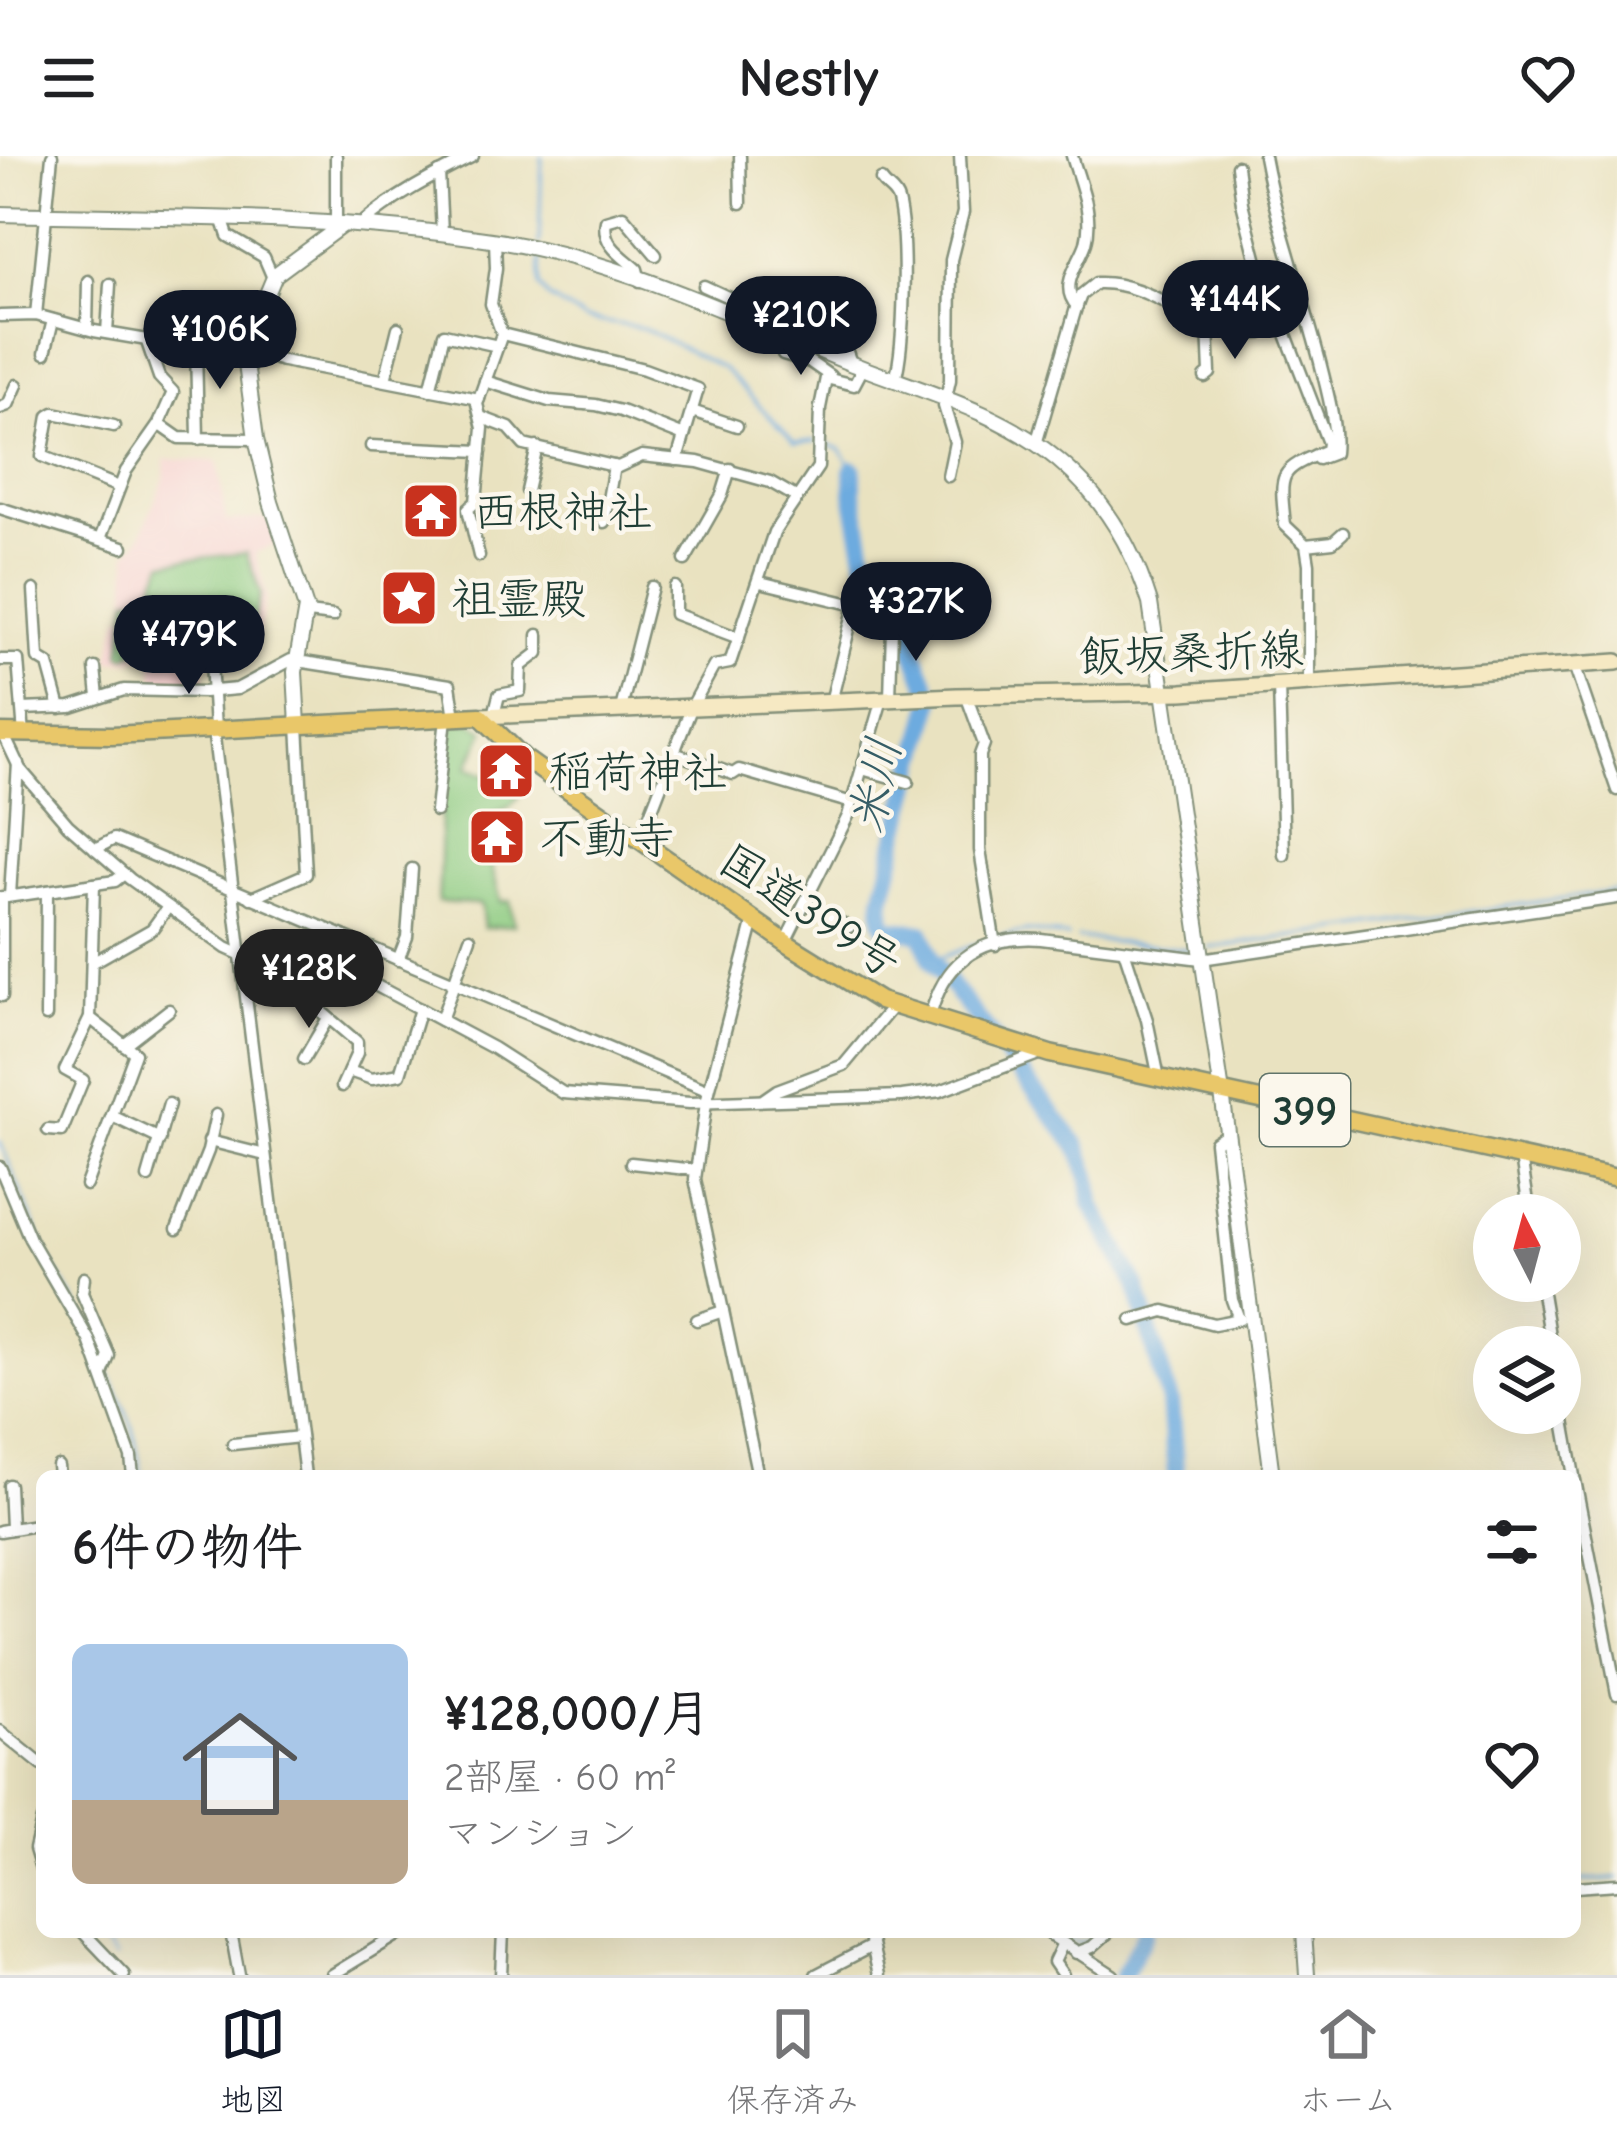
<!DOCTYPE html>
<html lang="ja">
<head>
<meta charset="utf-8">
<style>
	:root { --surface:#fff; --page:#f2f2f2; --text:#202124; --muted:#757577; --line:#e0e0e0; --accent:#111827 }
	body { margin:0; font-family:"Comic Neue","Klee One",sans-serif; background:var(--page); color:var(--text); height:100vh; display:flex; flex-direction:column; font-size:45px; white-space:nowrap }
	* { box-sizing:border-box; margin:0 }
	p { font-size:39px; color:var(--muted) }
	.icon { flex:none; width:66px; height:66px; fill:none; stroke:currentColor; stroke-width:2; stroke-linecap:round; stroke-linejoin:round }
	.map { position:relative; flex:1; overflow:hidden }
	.sheet { position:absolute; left:36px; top:1314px; width:1545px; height:468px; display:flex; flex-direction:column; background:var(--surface); border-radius:18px; box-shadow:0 12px 48px #0002 }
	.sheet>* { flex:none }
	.needle { width:78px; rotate:354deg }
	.buttons { position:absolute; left:1473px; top:1038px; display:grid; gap:24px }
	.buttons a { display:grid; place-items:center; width:108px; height:108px; border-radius:50%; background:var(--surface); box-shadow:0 12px 48px #0002; font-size:60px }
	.price { position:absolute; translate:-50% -102px; padding:0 27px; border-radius:42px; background:var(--accent); color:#fff; font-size:39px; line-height:78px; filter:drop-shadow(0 3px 6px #0008) }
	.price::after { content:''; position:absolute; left:50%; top:72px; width:36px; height:27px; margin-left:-18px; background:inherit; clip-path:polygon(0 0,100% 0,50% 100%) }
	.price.active { background:#222; color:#fff }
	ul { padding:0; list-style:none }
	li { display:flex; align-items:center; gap:36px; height:300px; padding:0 36px }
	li+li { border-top:3px solid var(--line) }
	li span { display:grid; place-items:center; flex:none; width:336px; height:240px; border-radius:18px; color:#555 }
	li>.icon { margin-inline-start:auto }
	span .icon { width:144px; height:144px; fill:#fffc; stroke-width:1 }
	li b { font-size:51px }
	h2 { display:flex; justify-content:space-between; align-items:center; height:144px; padding:0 36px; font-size:51px }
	header { display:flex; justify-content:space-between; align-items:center; height:156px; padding:0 36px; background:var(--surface); font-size:54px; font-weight:800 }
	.menu { display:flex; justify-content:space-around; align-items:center; height:168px; border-top:3px solid var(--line); background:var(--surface); font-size:33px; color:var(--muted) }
	.menu a { display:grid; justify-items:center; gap:6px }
	.menu .active { color:var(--accent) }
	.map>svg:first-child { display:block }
</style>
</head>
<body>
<header><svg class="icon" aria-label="menu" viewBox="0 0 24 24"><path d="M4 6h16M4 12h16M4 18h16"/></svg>Nestly<svg class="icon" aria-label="heart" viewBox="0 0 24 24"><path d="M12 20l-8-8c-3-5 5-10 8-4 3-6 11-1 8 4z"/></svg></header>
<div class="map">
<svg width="1617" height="1819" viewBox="0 0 1617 1819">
	<rect width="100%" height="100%" fill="#fbf7ec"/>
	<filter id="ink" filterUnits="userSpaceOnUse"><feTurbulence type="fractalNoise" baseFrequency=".00833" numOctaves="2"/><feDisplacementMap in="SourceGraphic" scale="24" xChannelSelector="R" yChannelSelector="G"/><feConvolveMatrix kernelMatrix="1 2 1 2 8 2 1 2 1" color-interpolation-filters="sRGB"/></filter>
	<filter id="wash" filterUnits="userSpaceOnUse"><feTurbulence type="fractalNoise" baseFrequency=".004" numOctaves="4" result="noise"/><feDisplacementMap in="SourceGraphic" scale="48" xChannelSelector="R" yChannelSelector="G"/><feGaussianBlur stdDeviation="2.7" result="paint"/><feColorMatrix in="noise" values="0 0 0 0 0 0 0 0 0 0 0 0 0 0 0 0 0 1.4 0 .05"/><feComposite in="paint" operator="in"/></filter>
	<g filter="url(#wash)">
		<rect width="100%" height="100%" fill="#e9e2c0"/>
		<path fill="#f7d0cf" d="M 165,303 L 218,305 L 226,365 L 271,362 L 279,387 L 255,397 L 267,441 L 253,499 L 239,507 L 205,505 L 205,525 L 154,524 L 152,496 L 128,505 L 109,505 L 119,461 L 126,459 L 128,397 L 140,382 L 164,322 Z"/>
		<g fill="#8dcb81" stroke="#56845a" stroke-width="3">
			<path d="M 246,397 L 261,438 L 246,489 L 238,497 L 157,496 L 156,492 L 142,491 L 126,500 L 121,498 L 129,442 L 148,442 L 164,406 Z"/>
			<path d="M 454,565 L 471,566 L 485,575 L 468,611 L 507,628 L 519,641 L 509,651 L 476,664 L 481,692 L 487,693 L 501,746 L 510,745 L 514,769 L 484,772 L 481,748 L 438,746 C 443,688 436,622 454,565 Z"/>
		</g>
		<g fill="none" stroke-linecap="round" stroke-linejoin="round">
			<g stroke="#6dabdf" stroke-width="3">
				<path d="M 539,88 L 542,0"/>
				<path d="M 540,98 L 540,131 L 549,142 L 585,163 L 643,172 L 724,213 L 795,287 L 815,285"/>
				<path d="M 824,287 L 840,293 L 853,313"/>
				<path d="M 1001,780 L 1028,775 L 1068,781"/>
				<path d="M 1078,782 L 1193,794"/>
				<path d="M 1209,792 L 1617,735"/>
				<path d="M 932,805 L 980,787"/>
				<path d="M 0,986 L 46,1097 L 94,1178 L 102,1200"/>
				<path d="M 108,1215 L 133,1272 L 142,1320"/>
				<path d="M 1575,1725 L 1617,1722"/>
				<path d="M 92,1776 L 115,1802"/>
				<path d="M 1058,1776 L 1078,1787 L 1094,1783"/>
				<path d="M 321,1819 L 391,1776"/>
			</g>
			<g stroke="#6dabdf" stroke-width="18">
				<path d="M 853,313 L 853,337 L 867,412 L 872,419 L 901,433 L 908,444 L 910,485 L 933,543 L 895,689 C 894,715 874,747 886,772 L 922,777 L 932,805 L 1078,990 L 1090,1023 L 1092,1048 L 1137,1131 L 1170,1246 L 1176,1320"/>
				<path d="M 1123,1819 L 1146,1776"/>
			</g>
		</g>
	</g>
	<g filter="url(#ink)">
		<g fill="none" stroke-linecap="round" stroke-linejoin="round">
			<g stroke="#84907a" stroke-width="15">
				<g id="minor">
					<path d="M 336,0 L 336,70"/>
					<path d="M 740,0 L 741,47"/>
					<path d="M 1072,0 C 1080,28 1094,57 1086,87 C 1079,108 1058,130 1077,150"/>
					<path d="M 1264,0 C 1277,70 1302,137 1320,206 C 1327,235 1337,267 1334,297 L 1318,303"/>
					<path d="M 1237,10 L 1242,47 L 1267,145 L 1265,153 L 1277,155 L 1328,287 L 1327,294 C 1279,315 1279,314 1285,369 L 1306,389 L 1309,408 L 1309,527"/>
					<path d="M 439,17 L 442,77"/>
					<path d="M 881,24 C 887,33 895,34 898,45 C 907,81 905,189 895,224"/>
					<path d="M 223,65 L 228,80 L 264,101 L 273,122"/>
					<path d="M 359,70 C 394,40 432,21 473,0"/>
					<path d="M 640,125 L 637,113 C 622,100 601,88 606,65 L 623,60 L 656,99"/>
					<path d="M 704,130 L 767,159 L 771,163 L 768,174"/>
					<path d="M 36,159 L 52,0"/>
					<path d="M 0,160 L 36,159 L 94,175 L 171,188 L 228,189 L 283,205 L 479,243"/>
					<path d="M 789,161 L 794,167 L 846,193 L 851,207"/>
					<path d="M 87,173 L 88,125"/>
					<path d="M 107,177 L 110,128"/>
					<path d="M 502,178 L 644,213 L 698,233 L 677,304"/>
					<path d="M 196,189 L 198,283"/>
					<path d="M 45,197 L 53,164"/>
					<path d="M 783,198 L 810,206 L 830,220"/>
					<path d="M 1205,221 L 1210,217 L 1208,171"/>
					<path d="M 385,224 L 398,172"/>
					<path d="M 485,225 L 549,245 L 596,249 L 621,255 L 684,280"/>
					<path d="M 430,234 L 444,178 L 498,190"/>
					<path d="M 0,252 L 8,249 L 17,229"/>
					<path d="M 692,255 L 737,270"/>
					<path d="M 483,262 L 509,272 L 524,289 L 618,311 L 642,300 L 698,306 L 770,326 L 796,341"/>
					<path d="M 159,268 L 179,282 L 256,283"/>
					<path d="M 114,270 L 54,257 L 49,260 L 42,300 L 119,331"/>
					<path d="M 1036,288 L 1076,152 L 1081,139 L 1096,127 C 1155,124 1200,182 1261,177 L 1268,173 L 1274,155"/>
					<path d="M 371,290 L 481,295"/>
					<path d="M 948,320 L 955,286 L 944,250 L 950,224 L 951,104 L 963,56 L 960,0"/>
					<path d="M 527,335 L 537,291"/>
					<path d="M 0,352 L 123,391"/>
					<path d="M 604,366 L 614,310"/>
					<path d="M 100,383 L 126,315 L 159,268 L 173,236 L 159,221 L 146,183"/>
					<path d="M 1306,389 L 1333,386 L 1343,377"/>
					<path d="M 479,400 L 468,353 L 476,346 L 483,272 L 477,248 L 502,178 L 491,148 L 496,112 L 495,84"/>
					<path d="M 685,404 L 722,339 L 730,313"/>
					<path d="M 760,426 L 855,449 L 831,546"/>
					<path d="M 675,431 L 675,458 L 739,482"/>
					<path d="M 34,434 L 38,502 L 48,508 L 60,552"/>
					<path d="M 307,457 L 333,460"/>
					<path d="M 0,504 L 18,504 L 24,579"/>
					<path d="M 211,506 L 215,573"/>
					<path d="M 1574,509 L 1617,634"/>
					<path d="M 95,512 L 98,541"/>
					<path d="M 1279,529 L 1284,699"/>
					<path d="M 966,539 L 984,588 L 980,599 L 980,694 L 995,789"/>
					<path d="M 890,543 L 892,471"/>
					<path d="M 22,553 L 71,551 L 124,534 L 204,536 L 237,533 L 291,504 L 450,529 L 455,561"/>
					<path d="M 621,553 L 652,431"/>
					<path d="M 494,559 L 499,539 L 520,535 L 521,510 L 538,497 L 538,479"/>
					<path d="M 213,573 L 305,1320"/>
					<path d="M 3,577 L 20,613 L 68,669 L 130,723 L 226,792 L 278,816 L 373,828 L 493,892 L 563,937 L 690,947 L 902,940 L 940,935 L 1041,897"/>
					<path d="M 674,597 L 733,618 L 739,614 L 852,647"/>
					<path d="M 862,613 L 908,626"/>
					<path d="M 436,655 L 446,562"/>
					<path d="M 640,684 L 692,550 L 714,510 L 730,507 L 774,376 L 818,311 L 820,252 L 826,222 L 854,229 L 863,212"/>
					<path d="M 95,693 L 114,683 L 709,935"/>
					<path d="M 10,740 L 18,607"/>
					<path d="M 0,742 L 115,725 L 124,718"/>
					<path d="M 251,742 L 306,718 L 298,569"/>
					<path d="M 806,747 L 849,771"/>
					<path d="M 754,764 L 706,947 L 695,1023 L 758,1320"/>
					<path d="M 785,786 L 848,660 L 882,543"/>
					<path d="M 1124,794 L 1147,864 L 1159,922"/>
					<path d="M 398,804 L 407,781 L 412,713"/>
					<path d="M 92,807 L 152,773 L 168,751"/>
					<path d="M 299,818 L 323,857 L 357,886 L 357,897 L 342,930"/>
					<path d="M 2,840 L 2,741"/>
					<path d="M 46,860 L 47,735"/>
					<path d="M 930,861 C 944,804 982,779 1041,783 L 1201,803 L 1617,742"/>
					<path d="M 441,864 L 470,782"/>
					<path d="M 124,889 L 169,854"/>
					<path d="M 304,903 L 328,862"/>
					<path d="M 349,915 L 372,923 L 400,918 L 420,853"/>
					<path d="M 764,943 L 777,934 L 844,909 L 893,850"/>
					<path d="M 112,960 L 160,983"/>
					<path d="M 48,974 L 62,975 L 83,924 L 65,914 L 90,862 L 94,728"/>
					<path d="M 1227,978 L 1215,986 L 1232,1144 L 1239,1163"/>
					<path d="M 209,985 L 265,999"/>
					<path d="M 1521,1001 L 1530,1059"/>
					<path d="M 631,1007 L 696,1014"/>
					<path d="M 0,1011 L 30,1083 L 89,1184 L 131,1301 L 133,1320"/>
					<path d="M 148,1021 L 169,948"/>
					<path d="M 86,1029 L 135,897 L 90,862"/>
					<path d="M 177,1073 L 208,995 L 216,959"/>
					<path d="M 84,1122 L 82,1137 L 109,1200 L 102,1218"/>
					<path d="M 1540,1125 L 1551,1191"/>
					<path d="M 697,1164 L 723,1155"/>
					<path d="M 1132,1164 L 1164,1155 L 1214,1168 L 1240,1163"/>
					<path d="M 1560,1242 L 1574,1320"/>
					<path d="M 233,1288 L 300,1281"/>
					<path d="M 58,1310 L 59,1320"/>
					<path d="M 1575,1324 L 1617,1538"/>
					<path d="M 9,1329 L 11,1371"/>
					<path d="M 0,1375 L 42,1368"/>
					<path d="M 0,1575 L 42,1609"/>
					<path d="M 42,1663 L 35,1693 L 42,1716"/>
					<path d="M 1575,1731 L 1617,1728"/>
					<path d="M 83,1776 L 124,1819"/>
					<path d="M 231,1776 L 239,1819"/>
					<path d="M 869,1776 L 879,1819"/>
					<path d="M 1046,1776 L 1113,1819"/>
					<path d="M 1062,1789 L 1054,1806 L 1063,1819"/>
					<path d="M 1076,1797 L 1092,1791 L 1109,1776"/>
					<path d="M 332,1819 L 402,1776"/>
					<path d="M 501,1819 L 503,1776"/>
					<path d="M 816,1819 L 872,1790"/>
				</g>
			</g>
			<g stroke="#84907a" stroke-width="18">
				<g id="tertiary">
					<path d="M 0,58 C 163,62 330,59 491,84 C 616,102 736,161 852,208 C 921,235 1000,255 1058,304 C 1103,341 1133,392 1150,447 L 1222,937 L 1272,1320"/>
					<path d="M 298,569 L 295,516 L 306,452 L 271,346 L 256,283 L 244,193 L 275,119 L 341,70"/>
					<path d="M 1304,1776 L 1307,1819"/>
				</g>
			</g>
			<g stroke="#84907a" stroke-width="20">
				<path id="secondary" d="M 480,560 L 957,540 L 1182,536 L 1617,506"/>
			</g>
			<g stroke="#84907a" stroke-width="21">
				<path id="trunk" d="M 0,577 L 112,579 L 480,560 L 524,602 L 570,635 L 788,788 L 880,845 L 1050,898 L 1617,1022"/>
			</g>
			<use href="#minor" stroke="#fff" stroke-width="10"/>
			<use href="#tertiary" stroke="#fff" stroke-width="14"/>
			<use href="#secondary" stroke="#f6e9c3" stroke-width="15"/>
			<use href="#trunk" stroke="#e9c769" stroke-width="16"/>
		</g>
	</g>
	<defs>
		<g id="temple-square" transform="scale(3)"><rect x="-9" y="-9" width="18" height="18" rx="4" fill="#c8321e" stroke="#fbf7ec"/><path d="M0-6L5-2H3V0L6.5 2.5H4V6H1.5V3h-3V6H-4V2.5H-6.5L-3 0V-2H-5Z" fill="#fff"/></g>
		<g id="sight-square" transform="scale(3)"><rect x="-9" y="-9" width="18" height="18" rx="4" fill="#c8321e" stroke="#fbf7ec"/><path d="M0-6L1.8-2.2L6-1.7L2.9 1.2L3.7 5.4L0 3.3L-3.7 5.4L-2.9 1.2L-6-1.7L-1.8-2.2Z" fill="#fff"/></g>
	</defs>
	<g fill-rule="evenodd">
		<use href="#temple-square" x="431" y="355"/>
		<use href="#sight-square" x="409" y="442"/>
		<use href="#temple-square" x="506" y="615"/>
		<use href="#temple-square" x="497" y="681"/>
	</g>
	<g text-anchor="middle" stroke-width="9" stroke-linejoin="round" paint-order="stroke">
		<rect fill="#fbf7ec" stroke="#61756b" stroke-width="3" x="1260" y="918" width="90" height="72" rx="9"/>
		<g font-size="42" font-weight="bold" fill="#1f3d34">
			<text x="1305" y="969">399</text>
		</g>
		<g font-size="45" fill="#1f3d34" stroke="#fbf7ec" text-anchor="start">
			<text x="473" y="371">西根神社</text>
			<text x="451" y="458">祖霊殿</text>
			<text x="548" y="631">稲荷神社</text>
			<text x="539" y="697">不動寺</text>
		</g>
		<g font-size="45" fill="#1f3d34" stroke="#fbf7ec">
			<text transform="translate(1191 496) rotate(-2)" y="16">飯坂桑折線</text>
			<text transform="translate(811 754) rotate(33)" y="16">国道399号</text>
		</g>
		<g font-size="48" font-style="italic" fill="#365e67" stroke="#fbf7ec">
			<text transform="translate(874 629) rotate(-78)" y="17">米川</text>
		</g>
	</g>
</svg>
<div class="buttons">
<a><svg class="needle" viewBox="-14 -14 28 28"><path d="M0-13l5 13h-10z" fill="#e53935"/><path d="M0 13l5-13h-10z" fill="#757577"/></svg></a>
<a><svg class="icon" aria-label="layers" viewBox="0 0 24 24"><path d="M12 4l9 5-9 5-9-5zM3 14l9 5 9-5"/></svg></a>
</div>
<b class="price" style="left:1235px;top:206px">¥144K</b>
<b class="price" style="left:801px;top:222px">¥210K</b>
<b class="price" style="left:220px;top:236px">¥106K</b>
<b class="price" style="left:916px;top:508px">¥327K</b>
<b class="price" style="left:189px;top:541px">¥479K</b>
<b class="price active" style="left:309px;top:875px">¥128K</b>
<section class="sheet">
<h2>6件の物件<svg class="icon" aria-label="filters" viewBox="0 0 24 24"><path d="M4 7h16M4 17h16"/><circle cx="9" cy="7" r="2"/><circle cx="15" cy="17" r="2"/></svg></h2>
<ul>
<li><span style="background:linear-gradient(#a9c7e8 65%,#b9a48a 0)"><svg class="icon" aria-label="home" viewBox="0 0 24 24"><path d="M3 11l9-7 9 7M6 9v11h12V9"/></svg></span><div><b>¥128,000/月</b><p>2部屋 · 60 m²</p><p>マンション</p></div><svg class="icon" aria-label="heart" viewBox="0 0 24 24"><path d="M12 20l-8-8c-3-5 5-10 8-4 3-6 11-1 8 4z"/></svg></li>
</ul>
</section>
</div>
<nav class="menu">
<a class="active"><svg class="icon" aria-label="map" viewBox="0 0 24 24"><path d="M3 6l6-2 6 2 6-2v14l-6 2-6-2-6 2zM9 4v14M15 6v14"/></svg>地図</a>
<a><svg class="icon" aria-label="saved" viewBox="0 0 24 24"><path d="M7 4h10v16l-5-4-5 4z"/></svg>保存済み</a>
<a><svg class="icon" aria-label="home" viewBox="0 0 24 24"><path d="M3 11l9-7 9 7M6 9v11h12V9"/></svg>ホーム</a>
</nav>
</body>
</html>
